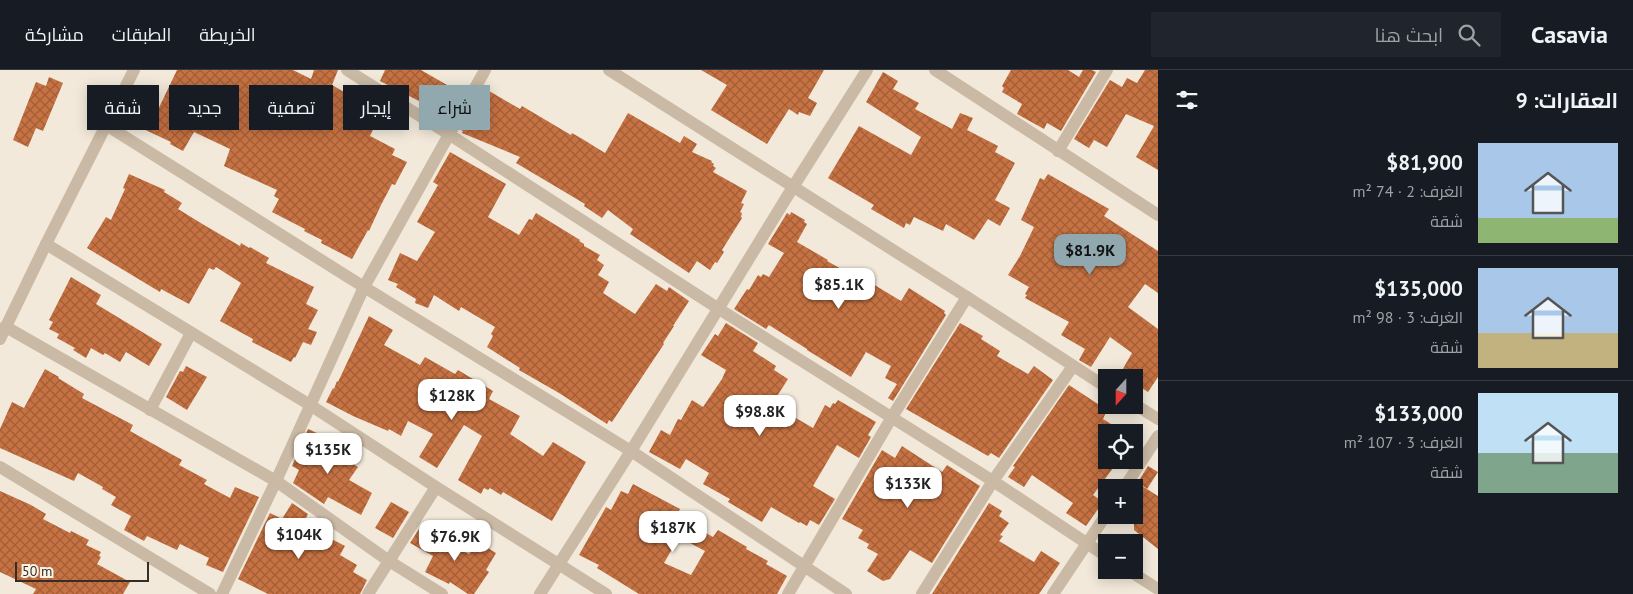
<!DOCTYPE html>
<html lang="ar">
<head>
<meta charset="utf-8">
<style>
	:root { --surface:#171b24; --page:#20242c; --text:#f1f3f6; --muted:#9ea1a6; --line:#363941; --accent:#91a8ae }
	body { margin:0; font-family:"PT Sans",Cairo,sans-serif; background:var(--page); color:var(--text); direction:rtl; height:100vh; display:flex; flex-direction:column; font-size:19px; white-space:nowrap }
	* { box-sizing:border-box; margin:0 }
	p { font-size:16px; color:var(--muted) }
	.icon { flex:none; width:28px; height:28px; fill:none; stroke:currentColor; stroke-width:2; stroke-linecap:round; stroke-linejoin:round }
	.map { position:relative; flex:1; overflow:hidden; direction:ltr }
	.details { display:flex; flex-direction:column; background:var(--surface); width:475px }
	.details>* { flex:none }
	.top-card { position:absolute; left:15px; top:15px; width:475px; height:45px; direction:rtl; display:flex; gap:10px }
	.needle { width:32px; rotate:201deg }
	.tools { position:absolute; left:1098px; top:299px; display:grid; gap:10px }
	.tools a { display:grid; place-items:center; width:45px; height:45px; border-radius:0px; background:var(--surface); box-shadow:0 2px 12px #0003; font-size:25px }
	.scale { position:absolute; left:15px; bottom:12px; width:134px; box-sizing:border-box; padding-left:5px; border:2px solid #362d27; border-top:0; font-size:14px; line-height:18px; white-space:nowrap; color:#362d27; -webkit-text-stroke:4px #f9f3e6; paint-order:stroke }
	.price { position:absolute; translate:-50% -42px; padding:0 11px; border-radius:10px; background:#fff; color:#222; font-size:16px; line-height:32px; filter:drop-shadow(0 1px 2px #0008) }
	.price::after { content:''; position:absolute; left:50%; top:30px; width:15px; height:11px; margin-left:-8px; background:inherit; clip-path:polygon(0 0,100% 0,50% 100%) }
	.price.current { background:var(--accent); color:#111 }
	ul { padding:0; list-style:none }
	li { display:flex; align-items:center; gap:15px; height:125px; padding:0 15px }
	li+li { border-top:1px solid var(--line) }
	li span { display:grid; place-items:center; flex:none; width:140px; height:100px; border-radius:0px; color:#555 }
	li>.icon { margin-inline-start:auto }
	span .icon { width:60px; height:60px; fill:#fffc; stroke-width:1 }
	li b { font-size:21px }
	h2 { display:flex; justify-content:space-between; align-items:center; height:60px; padding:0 15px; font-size:21px }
	.chip { padding:0 18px; border-radius:0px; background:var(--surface); box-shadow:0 2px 12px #0003; font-size:18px; line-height:45px }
	.chip.current { background:var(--accent); color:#111 }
	header { display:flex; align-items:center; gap:30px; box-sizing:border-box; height:70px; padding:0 25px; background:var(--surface); border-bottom:1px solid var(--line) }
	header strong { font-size:24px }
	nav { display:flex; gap:28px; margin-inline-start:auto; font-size:18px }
	.search { width:350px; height:45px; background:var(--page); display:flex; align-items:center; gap:12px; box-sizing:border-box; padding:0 18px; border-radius:0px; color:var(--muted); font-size:19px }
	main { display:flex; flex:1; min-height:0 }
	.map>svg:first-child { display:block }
</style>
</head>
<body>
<header>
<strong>Casavia</strong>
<div class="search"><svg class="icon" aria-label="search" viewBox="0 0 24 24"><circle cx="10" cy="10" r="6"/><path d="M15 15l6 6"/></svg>ابحث هنا</div>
<nav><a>الخريطة</a><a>الطبقات</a><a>مشاركة</a></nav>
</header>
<main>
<section class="details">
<h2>العقارات: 9<svg class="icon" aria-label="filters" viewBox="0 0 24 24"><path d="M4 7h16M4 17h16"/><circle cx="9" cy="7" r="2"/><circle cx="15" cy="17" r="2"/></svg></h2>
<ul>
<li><span style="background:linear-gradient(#a9c7e8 75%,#8fb573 0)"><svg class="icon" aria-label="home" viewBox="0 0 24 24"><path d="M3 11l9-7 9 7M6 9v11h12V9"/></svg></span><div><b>$81,900</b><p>الغرف: 2 · 74 m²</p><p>شقة</p></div></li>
<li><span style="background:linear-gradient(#a9c7e8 65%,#c2b280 0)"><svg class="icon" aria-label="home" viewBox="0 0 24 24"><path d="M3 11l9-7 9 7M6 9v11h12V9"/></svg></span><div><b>$135,000</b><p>الغرف: 3 · 98 m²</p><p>شقة</p></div></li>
<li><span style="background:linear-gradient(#bfe0f5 60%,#7fa58c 0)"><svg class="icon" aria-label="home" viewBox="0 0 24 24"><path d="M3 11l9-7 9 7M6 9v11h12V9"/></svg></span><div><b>$133,000</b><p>الغرف: 3 · 107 m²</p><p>شقة</p></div></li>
</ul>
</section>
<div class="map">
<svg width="1158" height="524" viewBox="0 0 1158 524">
	<defs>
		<pattern id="building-cross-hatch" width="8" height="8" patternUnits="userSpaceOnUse" patternTransform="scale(1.25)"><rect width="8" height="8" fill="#c77242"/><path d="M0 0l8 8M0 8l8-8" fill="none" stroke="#a25e37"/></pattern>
	</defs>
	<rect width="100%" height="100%" fill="#f2e9da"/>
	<g fill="url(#building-cross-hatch)" fill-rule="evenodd">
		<path d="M 177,0 L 293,0 L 311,9 L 314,0 L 338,0 L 332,15 L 356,29 L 354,33 L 358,35 L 357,37 L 379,47 L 370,66 L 395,79 L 392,85 L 407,92 L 395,115 L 392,114 L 381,135 L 369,161 L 368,160 L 352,189 L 321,173 L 322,170 L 304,161 L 305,159 L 272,142 L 279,129 L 274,126 L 277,120 L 224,96 L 230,79 L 194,62 L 183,81 L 170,74 L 171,72 L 139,57 L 146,42 L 155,46 Z"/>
		<path d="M 385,0 L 421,0 L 447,15 L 463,22 L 450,47 L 380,11 Z"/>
		<path d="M 701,0 L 824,0 L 808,28 L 817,33 L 810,46 L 799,42 L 798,45 L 789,39 L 767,74 L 711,40 L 727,15 Z"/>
		<path d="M 1011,0 L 1068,0 L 1079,7 L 1083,0 L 1092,0 L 1096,2 L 1061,61 L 1047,53 L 1044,59 L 1017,44 L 1022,34 L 1002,22 L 1004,18 L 1002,16 Z"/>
		<path d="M 1145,0 L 1158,0 L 1158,100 L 1136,87 L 1154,56 L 1126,44 L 1107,77 L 1094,70 L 1089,78 L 1074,69 L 1110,10 L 1122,17 L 1127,8 L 1137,13 Z"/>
		<path d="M 883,2 L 898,11 L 893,19 L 919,33 L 915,39 L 952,59 L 960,43 L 973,48 L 967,60 L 998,76 L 995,82 L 1015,93 L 995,130 L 1010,138 L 1000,156 L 988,149 L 974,170 L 946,154 L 943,161 L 914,147 L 910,155 L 906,153 L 904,158 L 871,139 L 874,135 L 828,108 L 859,56 L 911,85 L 921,67 L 866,32 Z"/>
		<path d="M 49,7 L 63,13 L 43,61 L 36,58 L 28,77 L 13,70 L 36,12 L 46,16 Z"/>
		<path d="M 484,18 L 520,39 L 522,36 L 571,65 L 572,63 L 584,70 L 605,83 L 628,43 L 680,73 L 684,66 L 697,74 L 692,82 L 712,91 L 711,92 L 714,94 L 713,96 L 716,98 L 713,102 L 747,121 L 741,133 L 744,134 L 740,142 L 742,143 L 741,147 L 742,148 L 722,180 L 724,182 L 717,193 L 715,192 L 710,200 L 697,191 L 689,203 L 630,164 L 633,159 L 608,140 L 602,148 L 584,136 L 585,134 L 516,93 L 520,87 L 462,63 L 463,61 L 461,60 Z"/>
		<path d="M 450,82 L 506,114 L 488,147 L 519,165 L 529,149 L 532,150 L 536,143 L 580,170 L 579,171 L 584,174 L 584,176 L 600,185 L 597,190 L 604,195 L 598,205 L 609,212 L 603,223 L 635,244 L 656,214 L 667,221 L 669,217 L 689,231 L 673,256 L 674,256 L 663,273 L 664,274 L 612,352 L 609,350 L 607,354 L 559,323 L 519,300 L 520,298 L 487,277 L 493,266 L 491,264 L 495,257 L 461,237 L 459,241 L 434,225 L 428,238 L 415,233 L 416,229 L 396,217 L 398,214 L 388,210 L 400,183 L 417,191 L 435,162 L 417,152 L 438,115 L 433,112 Z"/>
		<path d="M 129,104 L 165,120 L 164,122 L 182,133 L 178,139 L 204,155 L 240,176 L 241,173 L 249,178 L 250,177 L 269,188 L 266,193 L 314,217 L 306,234 L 318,240 L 308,259 L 317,262 L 311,275 L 303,272 L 295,288 L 294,287 L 291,292 L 252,272 L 253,269 L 220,251 L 241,213 L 216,197 L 214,200 L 209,198 L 189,234 L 161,219 L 160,222 L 87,178 L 106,147 L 111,150 L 125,119 L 123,118 Z"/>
		<path d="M 1048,104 L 1109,139 L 1104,146 L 1158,181 L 1158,223 L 1145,214 L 1128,237 L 1158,259 L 1158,307 L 1148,322 L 1134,313 L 1134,308 L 1126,308 L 1120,304 L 1132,283 L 1110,267 L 1091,297 L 1079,290 L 1085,279 L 1061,265 L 1069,252 L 1025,228 L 1027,225 L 1025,224 L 1029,217 L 1008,205 L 1020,186 L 1034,157 L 1021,150 L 1040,108 L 1044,110 Z"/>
		<path d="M 791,142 L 805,150 L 804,152 L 807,154 L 797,172 L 828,190 L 827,191 L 852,205 L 853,202 L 901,231 L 909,218 L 945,241 L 944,243 L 946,245 L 893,331 L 888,328 L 897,314 L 885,308 L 891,296 L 866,282 L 851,307 L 807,280 L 807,279 L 769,255 L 766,259 L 734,239 L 747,219 L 749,220 L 758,205 L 761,207 L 763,204 L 769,207 L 784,183 L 768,174 L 787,143 L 790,145 Z"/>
		<path d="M 71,207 L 101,225 L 96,234 L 162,274 L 149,296 L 126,282 L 120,292 L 105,283 L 103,285 L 91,278 L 86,288 L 73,280 L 75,278 L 57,268 L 59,264 L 49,259 L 53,252 L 49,250 Z"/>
		<path d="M 369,246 L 393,260 L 384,275 L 420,295 L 425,287 L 455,304 L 458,300 L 493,321 L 489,329 L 520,346 L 510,364 L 543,386 L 553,372 L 586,392 L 552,451 L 503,422 L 501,425 L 490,418 L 488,420 L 484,418 L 481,424 L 458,410 L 482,366 L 464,355 L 437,398 L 419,387 L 433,364 L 408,351 L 401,366 L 389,359 L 388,361 L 353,346 L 326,332 L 333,318 L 334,319 L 337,311 L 338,312 Z"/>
		<path d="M 726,253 L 758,273 L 753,281 L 776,296 L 774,300 L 788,309 L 772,334 L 813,358 L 825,335 L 830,338 L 833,333 L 835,334 L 838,330 L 876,352 L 868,365 L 871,367 L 859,388 L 837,375 L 813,416 L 835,429 L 819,455 L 810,450 L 807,456 L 800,452 L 799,453 L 771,437 L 762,452 L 728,432 L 730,429 L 703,414 L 709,403 L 686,389 L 680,399 L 649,382 L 661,360 L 670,365 L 678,349 L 681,350 L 692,330 L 703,337 L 722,309 L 726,300 L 701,285 L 715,264 L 718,266 Z"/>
		<path d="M 960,253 L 983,266 L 981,269 L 1000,281 L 997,286 L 1028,304 L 1034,296 L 1053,310 L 999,388 L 991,383 L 988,386 L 906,339 Z"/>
		<path d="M 186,296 L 207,307 L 187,340 L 166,327 L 180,301 L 183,302 Z"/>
		<path d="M 45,299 L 59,307 L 58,308 L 84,324 L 82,328 L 133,355 L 130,361 L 182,390 L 179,395 L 207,410 L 204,414 L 230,428 L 235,417 L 259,427 L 223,502 L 206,495 L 209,488 L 180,474 L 177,480 L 147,466 L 144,471 L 124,460 L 131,446 L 111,435 L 116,427 L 102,419 L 103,417 L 78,403 L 74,411 L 0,378 L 0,359 L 12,332 L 24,338 Z"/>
		<path d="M 1069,315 L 1107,340 L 1103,349 L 1124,362 L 1106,362 L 1106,390 L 1119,390 L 1093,425 L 1103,432 L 1086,456 L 1066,443 L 1073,433 L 1032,405 L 1024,417 L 1008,407 L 1015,397 L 1013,396 Z"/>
		<path d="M 308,359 L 326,367 L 322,377 L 358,397 L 349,410 L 372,423 L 361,445 L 328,427 L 324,434 L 293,413 L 299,400 L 292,396 Z"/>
		<path d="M 902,376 L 942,402 L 947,395 L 980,416 L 932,493 L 910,480 L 890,509 L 883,511 L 867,501 L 878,484 L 867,478 L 869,474 L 858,468 L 863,460 L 842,449 L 882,380 L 895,388 Z"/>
		<path d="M 1148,396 L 1158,402 L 1147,419 L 1138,412 Z"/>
		<path d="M 1137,413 L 1158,426 L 1158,479 L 1134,460 L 1134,418 Z"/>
		<path d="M 633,414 L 680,439 L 676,446 L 713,467 L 718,460 L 747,477 L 746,479 L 768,491 L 766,494 L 787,506 L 777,524 L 639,524 L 597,498 L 599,495 L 579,485 L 606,437 L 611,440 L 621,421 L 628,424 ZM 679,467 L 705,481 L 691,505 L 664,493 Z"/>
		<path d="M 0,421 L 31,435 L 46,444 L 43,449 L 70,463 L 71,461 L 89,470 L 86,475 L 101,482 L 99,486 L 101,487 L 97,494 L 130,512 L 123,524 L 33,524 L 36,519 L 0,502 Z"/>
		<path d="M 391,432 L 409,442 L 393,468 L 375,458 Z"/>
		<path d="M 292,433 L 308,444 L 303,454 L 345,476 L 340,485 L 357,495 L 353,502 L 367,510 L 360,524 L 268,524 L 238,509 L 270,443 L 282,449 Z"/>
		<path d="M 989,433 L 1002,441 L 999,446 L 1009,453 L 1000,465 L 1003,466 L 999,471 L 1034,492 L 1041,481 L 1060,493 L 1039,524 L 932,524 Z"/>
		<path d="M 419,459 L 469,484 L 478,472 L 496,483 L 486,500 L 489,502 L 474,524 L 468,524 L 450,512 L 449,514 L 425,502 L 433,486 L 410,473 Z"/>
	</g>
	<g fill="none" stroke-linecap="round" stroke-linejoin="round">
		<g stroke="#cabaa5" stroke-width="12">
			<path d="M 347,0 L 450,65 L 719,239 L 993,411 L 1106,486"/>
			<path d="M 609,0 L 967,227 L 1106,317"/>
			<path d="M 935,0 L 1158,145"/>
			<path d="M 106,55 L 364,217 L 631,381 L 846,524"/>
			<path d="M 1058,81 L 1107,0"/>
			<path d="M 46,174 L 310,335 L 436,417 L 606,524"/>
			<path d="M 0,259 L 6,257 L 276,411 L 389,491 L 442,524"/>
			<path d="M 0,269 L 46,174 L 134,0"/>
			<path d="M 1134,334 L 1158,349"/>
			<path d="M 150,340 L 191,263"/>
			<path d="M 0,397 L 210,524"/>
			<path d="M 1124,418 L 1158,366"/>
			<path d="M 1128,500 L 1158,519"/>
			<path d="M 222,524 L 276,411 L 364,217 L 485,0"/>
			<path d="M 368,524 L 436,417"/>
			<path d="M 540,524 L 631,381 L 793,117 L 867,0"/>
			<path d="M 788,524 L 892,347 L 967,227"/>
			<path d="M 922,524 L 993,411 L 1073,296"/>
			<path d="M 1053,524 L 1106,445"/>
		</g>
	</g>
</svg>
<div class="tools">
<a><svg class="needle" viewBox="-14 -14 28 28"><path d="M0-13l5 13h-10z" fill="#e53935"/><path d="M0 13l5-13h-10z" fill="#9ea1a6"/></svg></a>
<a><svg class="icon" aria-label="locate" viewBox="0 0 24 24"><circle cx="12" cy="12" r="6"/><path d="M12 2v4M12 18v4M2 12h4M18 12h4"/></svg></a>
<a>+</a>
<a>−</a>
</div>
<div class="scale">50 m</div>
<b class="price current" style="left:1090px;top:206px">$81.9K</b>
<b class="price" style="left:839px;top:240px">$85.1K</b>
<b class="price" style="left:452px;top:351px">$128K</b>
<b class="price" style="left:760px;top:367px">$98.8K</b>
<b class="price" style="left:328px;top:405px">$135K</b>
<b class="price" style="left:908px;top:439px">$133K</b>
<b class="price" style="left:673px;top:483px">$187K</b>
<b class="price" style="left:299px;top:490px">$104K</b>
<b class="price" style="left:455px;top:492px">$76.9K</b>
<div class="top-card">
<a class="chip current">شراء</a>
<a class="chip">إيجار</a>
<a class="chip">تصفية</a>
<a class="chip">جديد</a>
<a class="chip">شقة</a>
</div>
</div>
</main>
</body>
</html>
